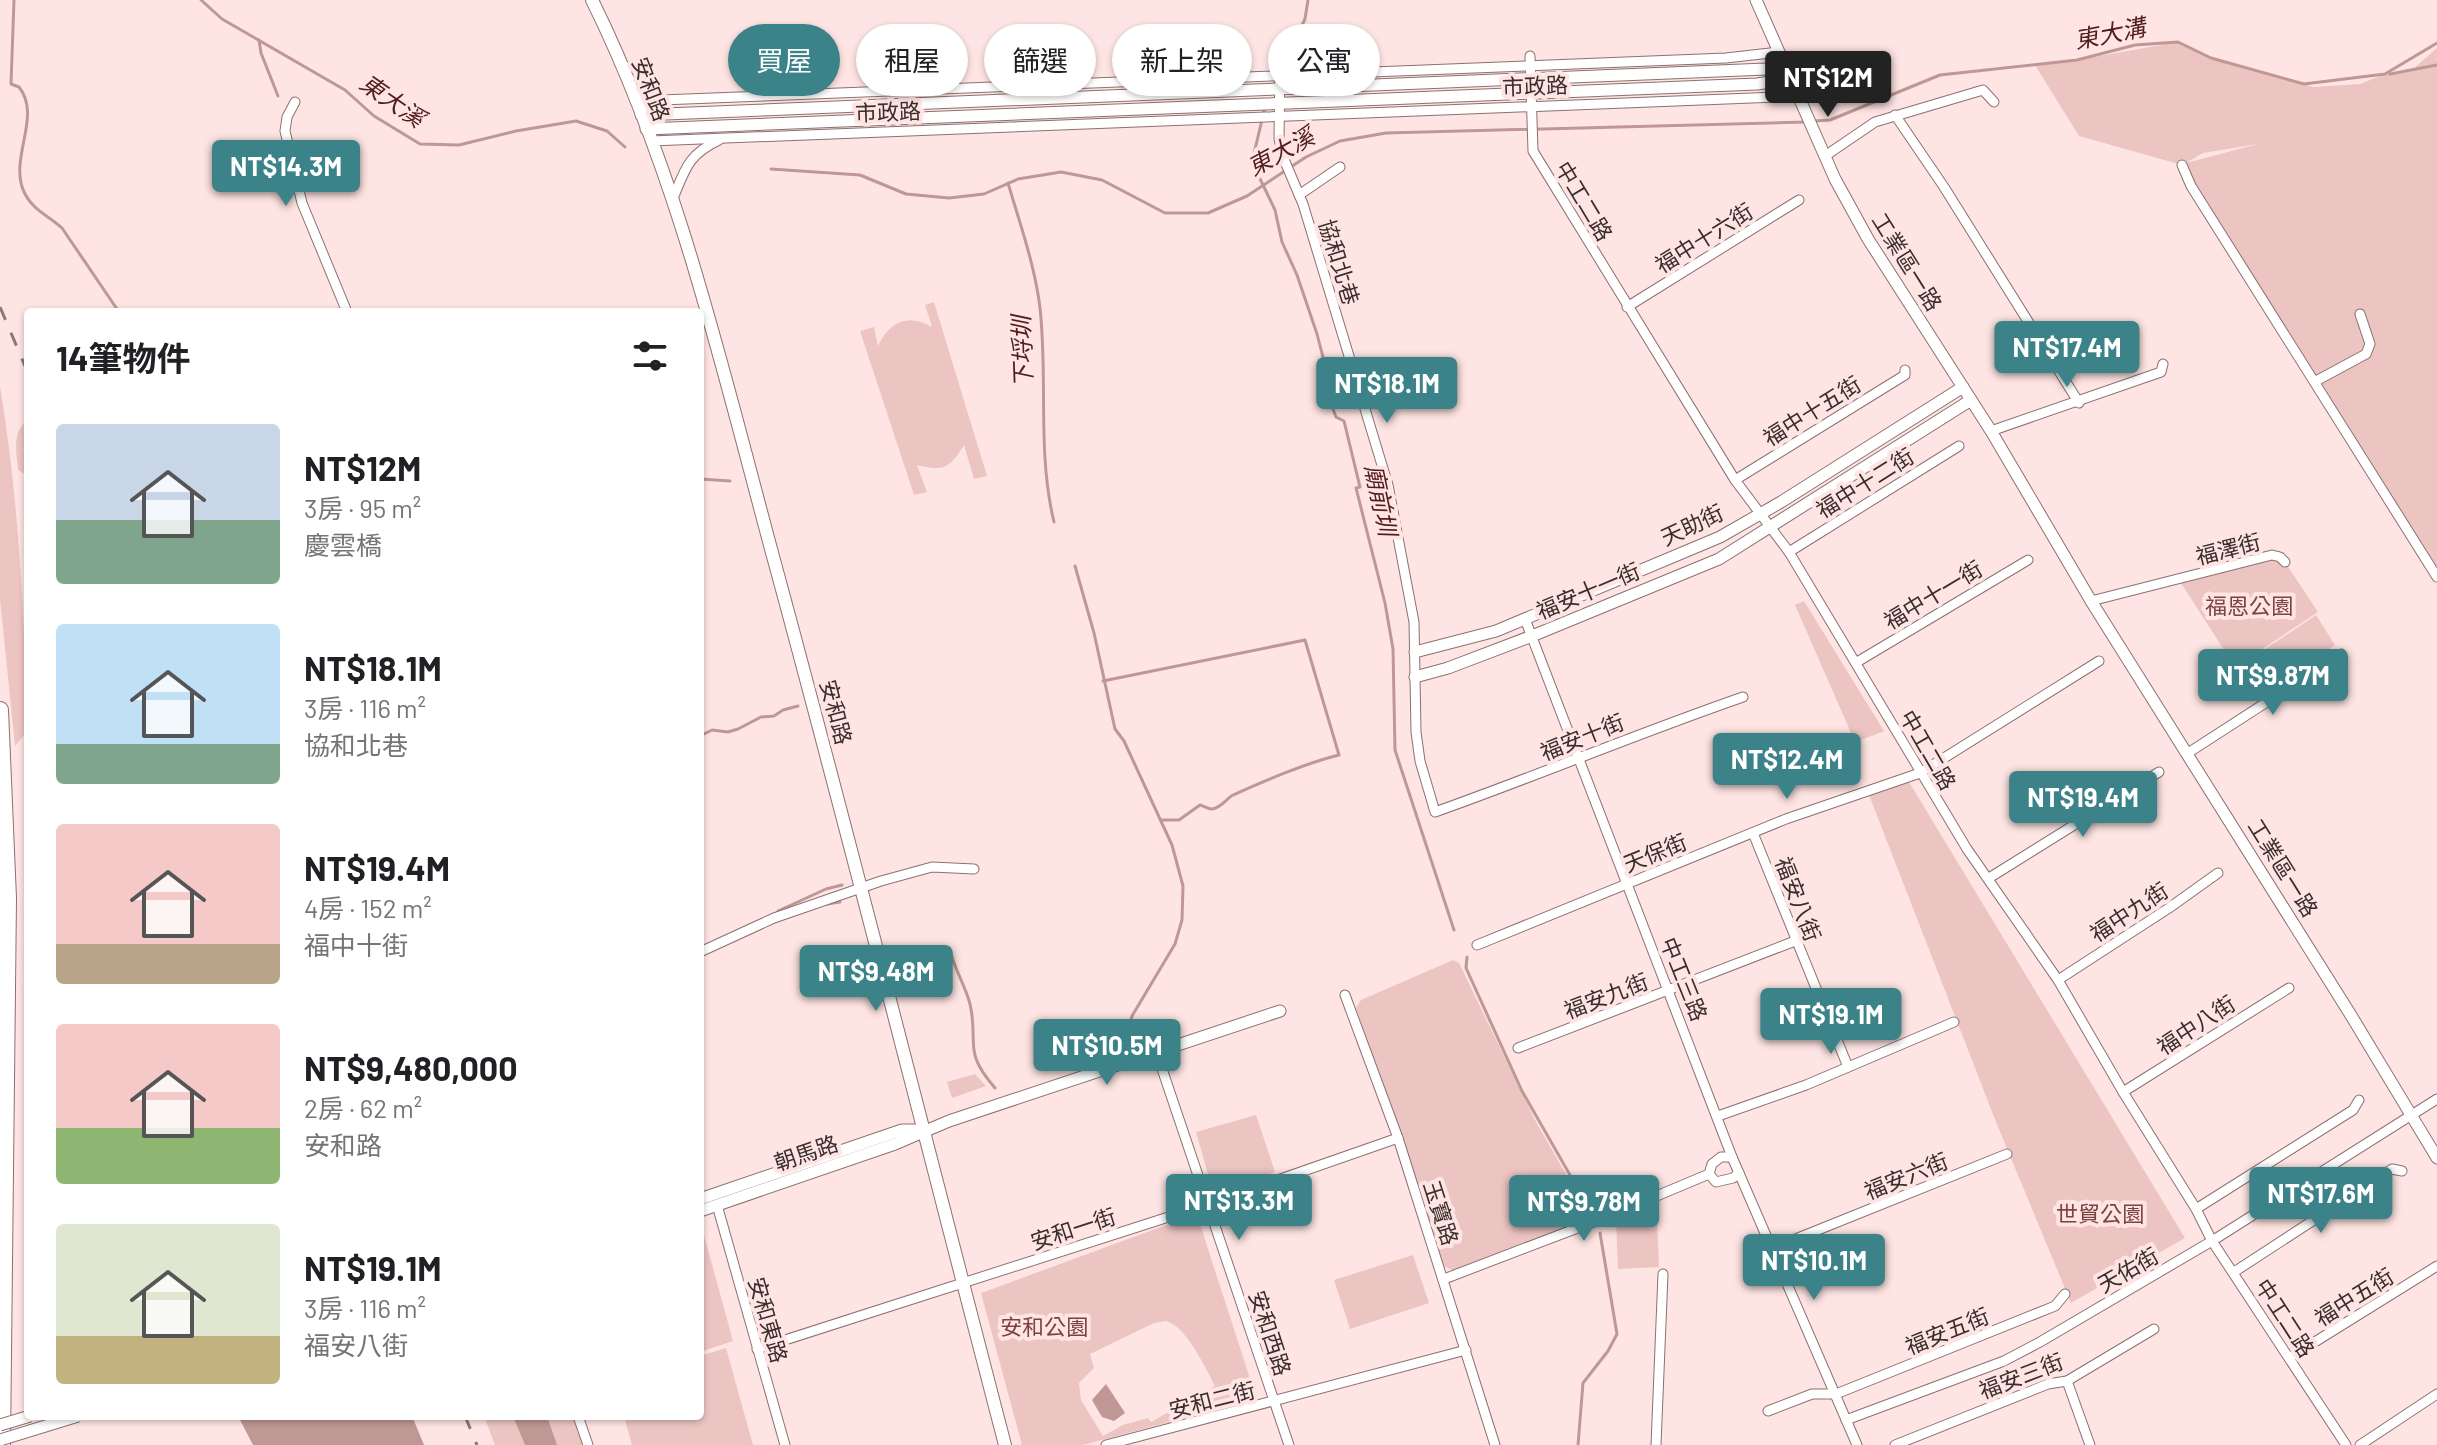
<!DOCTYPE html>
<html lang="zh-TW">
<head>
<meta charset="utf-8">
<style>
	:root { --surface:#fff; --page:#f6f6f6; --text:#202124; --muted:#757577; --accent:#3b8389 }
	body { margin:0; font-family:Barlow,"Noto Sans TC",sans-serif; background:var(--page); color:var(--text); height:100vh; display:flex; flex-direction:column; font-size:30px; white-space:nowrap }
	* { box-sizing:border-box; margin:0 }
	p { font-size:26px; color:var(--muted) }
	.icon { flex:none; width:44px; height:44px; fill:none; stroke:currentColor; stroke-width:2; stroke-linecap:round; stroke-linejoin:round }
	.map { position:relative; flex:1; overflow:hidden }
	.panel { position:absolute; left:24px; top:308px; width:680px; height:1112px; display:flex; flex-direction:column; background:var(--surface); border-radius:8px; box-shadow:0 2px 6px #0004 }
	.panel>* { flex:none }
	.guide { position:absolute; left:728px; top:24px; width:760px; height:72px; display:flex; gap:16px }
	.price { position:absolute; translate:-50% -68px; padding:0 18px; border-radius:8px; background:var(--accent); color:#fff; font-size:26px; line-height:52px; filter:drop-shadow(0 2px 4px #0008) }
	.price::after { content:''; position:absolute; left:50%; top:48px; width:24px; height:18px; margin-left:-12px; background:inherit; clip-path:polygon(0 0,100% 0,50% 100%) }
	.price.current { background:#222; color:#fff }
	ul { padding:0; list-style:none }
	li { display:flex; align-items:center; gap:24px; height:200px; padding:0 32px }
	li span { display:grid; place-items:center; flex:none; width:224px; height:160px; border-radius:8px; color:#555 }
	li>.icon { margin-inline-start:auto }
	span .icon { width:96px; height:96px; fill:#fffc; stroke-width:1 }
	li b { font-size:34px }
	h2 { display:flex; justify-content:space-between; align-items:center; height:96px; padding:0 32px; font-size:34px }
	.tag { padding:0 28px; border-radius:36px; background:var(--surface); box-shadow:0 2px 6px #0004; font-size:28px; line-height:72px }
	.tag.current { background:var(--accent); color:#fff }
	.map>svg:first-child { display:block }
</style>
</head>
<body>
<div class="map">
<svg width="2437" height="1445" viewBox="0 0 2437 1445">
	<rect width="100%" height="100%" fill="#fee5e3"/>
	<g fill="#ecc5c3" fill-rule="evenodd">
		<path d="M 2178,42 L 2211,58 L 2313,87 L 2360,84 L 2385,74 L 2412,70 L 2437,48 L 2437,577 L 2182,165 L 2079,136 L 2035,65 L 2077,60 ZM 2258,144 L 2186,163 L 2203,153 Z"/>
		<path d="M 934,302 L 987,476 L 974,479 L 964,445 C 950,468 944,472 917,465 L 927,492 L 914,495 L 860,331 L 874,327 L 878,346 C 889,322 908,313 932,327 L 925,305 Z"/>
		<path d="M 0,386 C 19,500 24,615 28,730 L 15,746 L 0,599 Z"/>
		<path d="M 28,421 L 28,476 L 18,470 C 17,453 11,430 28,421 Z"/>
		<path d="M 2272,555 L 2285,562 L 2318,612 L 2235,667 L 2179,580 Z"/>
		<path d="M 1804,601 L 1884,731 L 1885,731 L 1855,742 L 1795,605 Z"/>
		<path d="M 2316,615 L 2335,645 L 2263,694 L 2243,664 Z"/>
		<path d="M 1901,779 L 1909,782 L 2185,1238 L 2071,1303 L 1996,1122 L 1869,795 Z"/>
		<path d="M 1453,960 L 1459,963 L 1535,1120 L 1587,1211 L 1584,1219 L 1454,1271 L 1444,1266 L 1356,1008 L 1361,1000 Z"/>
		<path d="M 975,1074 L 986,1086 L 952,1098 L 947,1082 Z"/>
		<path d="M 1256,1115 L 1275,1172 L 1220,1190 L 1211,1185 L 1196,1132 Z"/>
		<path d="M 1188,1217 L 1194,1217 L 1199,1221 L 1254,1391 L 1253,1397 L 1248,1401 L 1083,1445 L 1022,1445 L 981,1293 ZM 1166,1321 C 1186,1326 1205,1367 1215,1386 L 1151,1422 L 1148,1418 L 1123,1425 L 1103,1436 L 1081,1400 L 1079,1383 L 1094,1368 L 1090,1354 L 1154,1323 Z"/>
		<path d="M 1657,1219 L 1659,1267 L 1618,1269 L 1616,1221 Z"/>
		<path d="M 700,1232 L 704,1235 L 733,1341 L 703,1351 L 700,1348 Z"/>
		<path d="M 1413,1255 L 1429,1303 L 1350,1329 L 1334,1280 Z"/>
		<path d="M 726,1348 L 753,1445 L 632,1445 L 624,1416 L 700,1416 L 700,1356 Z"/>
		<path d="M 484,1416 L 575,1416 L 586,1445 L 495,1445 Z"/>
	</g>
	<g fill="#bf9795">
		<path d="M 1106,1384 L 1125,1413 L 1114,1421 L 1102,1417 L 1092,1400 Z"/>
		<path d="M 238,1416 L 412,1416 L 424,1445 L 253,1445 Z"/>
		<path d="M 513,1416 L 547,1416 L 557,1445 L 525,1445 Z"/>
	</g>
	<path fill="#fee5e3" d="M 3,858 L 25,892 L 27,1008 L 24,1117 L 0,1087 Z"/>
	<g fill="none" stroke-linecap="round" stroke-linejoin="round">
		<g stroke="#bf9795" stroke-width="3">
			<path d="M 14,0 L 11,84 L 19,87 C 43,117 7,160 25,194 C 33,210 49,216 62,228 L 119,312"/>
			<path d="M 201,0 L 222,19 L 345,90 L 374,116 L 420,144 L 459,145 L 516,131 L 576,121 L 607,131 L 625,147"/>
			<path d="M 259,40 L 261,53 L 278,96"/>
			<path d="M 1284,63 L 1305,19 L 1308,0"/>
			<path d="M 2390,74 L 2437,65"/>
			<path d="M 1265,107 L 1252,162 L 1275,210 L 1282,242 L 1297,275 L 1317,334 L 1325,365 L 1328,396 L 1336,417 L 1344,421 L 1360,487 L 1356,488 L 1385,603 L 1393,649 L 1395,750 L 1454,930"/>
			<path d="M 1814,121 L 1830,120 L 1940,75 L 2077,60 L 2135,45 L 2178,42 L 2211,58 L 2304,84 L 2385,74 L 2437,43"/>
			<path d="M 771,169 L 860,175 L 906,194 L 949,198 L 984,194 L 1018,179 L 1061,172 L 1102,180 L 1165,213 L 1208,213 L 1247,196 L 1306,157 L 1340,141 L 1386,133 L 1806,122"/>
			<path d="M 1008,183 C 1020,224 1035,266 1040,308 C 1048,379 1037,452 1054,522"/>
			<path d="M 700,479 L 730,481"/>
			<path d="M 1075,566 L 1094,633 L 1115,729 L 1124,741 L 1172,845 L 1183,886 L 1182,920 L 1175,944 L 1132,1016 L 1129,1028 L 1130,1041"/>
			<path d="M 1103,681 L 1305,640 L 1339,755 C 1303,764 1267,780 1233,795 C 1226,799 1221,808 1212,809 C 1208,809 1204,806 1200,805 L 1179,820 L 1161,820"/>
			<path d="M 700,736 L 712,730 L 728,732 L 738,729 L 761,717 L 774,716 L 783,710 L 798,706"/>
			<path d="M 827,904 L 840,902"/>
			<path d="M 778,911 L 826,889 L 842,885"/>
			<path d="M 950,950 C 954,968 965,985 970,1004 C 979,1044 962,1050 995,1088"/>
			<path d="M 1467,957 L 1466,968 L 1522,1091 L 1582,1196 L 1596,1214"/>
			<path d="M 1578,1445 L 1583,1383 L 1608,1351 L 1617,1334 L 1600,1233"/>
		</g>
		<g stroke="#8c706f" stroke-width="11">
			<g id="minor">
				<path d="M 1530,56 L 1533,151 L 1735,480 L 1789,552 L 1967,849 L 2058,980 L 2123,1092 L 2196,1209 L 2212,1241 L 2346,1445"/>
				<path d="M 1280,62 L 1279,139 L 1283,157 L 1303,204 L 1388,485 L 1414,622 L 1416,732 L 1420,761 L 1435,812 C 1539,775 1639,733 1743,697"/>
				<path d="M 635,101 L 1726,58 L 1779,52"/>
				<path d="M 295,102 L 287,117 L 285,131 L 302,203 L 347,312"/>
				<path d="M 1895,115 L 1944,187 L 2079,403"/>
				<path d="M 651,141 L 1777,97 L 1797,92"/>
				<path d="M 1825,156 L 1875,122 L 1983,90 L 1994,102"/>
				<path d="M 2182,165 L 2191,186 L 2437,577"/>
				<path d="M 1299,195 L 1340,167"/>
				<path d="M 672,201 C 685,170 687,155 719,140"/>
				<path d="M 1627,307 L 1799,200"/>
				<path d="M 2316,381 L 2366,354 L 2370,344 L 2360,314"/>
				<path d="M 1991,431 L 2161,372 L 2163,364"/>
				<path d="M 1735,480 L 1892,383 L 1905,375 L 1905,370"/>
				<path d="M 1789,552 L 1959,446"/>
				<path d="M 2091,601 L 2272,555 L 2280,557 L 2285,562"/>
				<path d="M 1525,619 L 1732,1157 L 1857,1445"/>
				<path d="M 1857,662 L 2028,560"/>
				<path d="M 2188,753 L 2341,654"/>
				<path d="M 1753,833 L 1848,1067"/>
				<path d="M 1989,878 L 2159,772"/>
				<path d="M 1477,945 L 1786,819 L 1920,773 L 2099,661"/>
				<path d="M 700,952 L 774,918 L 881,881 L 932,867 L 974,869"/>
				<path d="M 2058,980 L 2169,908 L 2218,873"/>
				<path d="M 1345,995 L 1398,1138 L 1495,1445"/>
				<path d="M 1518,1048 L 1795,941"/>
				<path d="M 1156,1051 L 1289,1445"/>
				<path d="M 2123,1092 L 2289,988"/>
				<path d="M 1718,1116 L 1806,1085 L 1954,1022"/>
				<path d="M 1709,1174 L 1716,1182 L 1733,1178 L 1739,1173"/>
				<path d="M 717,1205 L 785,1445"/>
				<path d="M 2196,1209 L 2353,1110 L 2359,1100"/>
				<path d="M 1773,1248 L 2007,1154"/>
				<path d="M 2234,1272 L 2392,1169 L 2402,1171"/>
				<path d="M 1444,1279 L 1609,1216 L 1709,1174 L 1712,1164 L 1721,1157 L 1732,1157"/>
				<path d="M 757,1349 L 1209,1204 L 1398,1138"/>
				<path d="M 2289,1358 L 2437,1266"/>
				<path d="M 2067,1381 L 2090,1445"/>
				<path d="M 1768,1411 L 1812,1394 L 1836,1394 L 2055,1306 L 2065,1294"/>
				<path d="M 578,1416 L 588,1445"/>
				<path d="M 1846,1420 L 2004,1361 L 2040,1342 L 2212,1241 L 2437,1099"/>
				<path d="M 1106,1445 L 1466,1350"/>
				<path d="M 1656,1445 L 1663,1274"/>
				<path d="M 1895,1445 L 2048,1384 L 2067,1381 L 2154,1329"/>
				<path d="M 2360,1445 L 2437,1394"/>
			</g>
		</g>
		<g stroke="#8c706f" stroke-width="13">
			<g id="tertiary">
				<path d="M 1756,0 L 1835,179 L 1868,239 L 1991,431 L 2091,601 L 2352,1017 L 2437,1158"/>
				<path d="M 641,115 L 1766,69 L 1785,66"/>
				<path d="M 646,129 L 1757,84 L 1791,79"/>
				<path d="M 1415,652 L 1496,631 L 1720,537 L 1781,502 L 1963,387"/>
				<path d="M 1415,677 L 1448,668 L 1532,636 L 1719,559 L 1971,400"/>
				<path d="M 700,1199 L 902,1130 L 919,1130"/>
				<path d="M 700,1211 L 895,1144 L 949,1121 L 1280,1011"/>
			</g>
		</g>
		<g stroke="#8c706f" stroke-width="14">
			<path id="secondary" d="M 592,0 C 679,176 723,372 774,560 C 854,854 928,1150 1005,1445"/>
		</g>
		<g stroke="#8c706f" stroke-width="18">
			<path id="motorway" d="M 0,710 L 8,898 L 2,1445"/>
		</g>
		<use href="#minor" stroke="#fff" stroke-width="9"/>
		<use href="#tertiary" stroke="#fff" stroke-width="11"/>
		<use href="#secondary" stroke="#fff" stroke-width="12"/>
		<use href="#motorway" stroke="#fff" stroke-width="16"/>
		<g stroke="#8a7978" stroke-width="3" stroke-dasharray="14 14" stroke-linecap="butt">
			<path d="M 0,307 L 28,373"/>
			<path d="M 465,1416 L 477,1445"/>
		</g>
		<g stroke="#8c706f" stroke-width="13" stroke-linecap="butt">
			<g id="tertiary-bridge">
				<path d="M 0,1425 L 30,1416"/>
				<path d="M 0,1440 L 78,1416"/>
			</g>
		</g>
		<use href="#tertiary-bridge" stroke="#fff" stroke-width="11"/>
	</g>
	<g text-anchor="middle" stroke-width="8" stroke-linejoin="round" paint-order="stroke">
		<g font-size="22" fill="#3a2e2d" stroke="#fee5e3">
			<text transform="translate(1535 86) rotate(-2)" y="8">市政路</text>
			<text transform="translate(651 89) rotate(69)" y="8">安和路</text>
			<text transform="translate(888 112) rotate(-2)" y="8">市政路</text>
			<text transform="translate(1584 201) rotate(59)" y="8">中工二路</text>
			<text transform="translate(1704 238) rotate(-32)" y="8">福中十六街</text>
			<text transform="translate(1339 262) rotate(73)" y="8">協和北巷</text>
			<text transform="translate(1907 262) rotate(58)" y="8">工業區一路</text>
			<text transform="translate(1812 411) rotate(-32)" y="8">福中十五街</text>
			<text transform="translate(1865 483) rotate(-32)" y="8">福中十二街</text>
			<text transform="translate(1692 525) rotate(-25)" y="8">天助街</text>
			<text transform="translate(2228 549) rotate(-14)" y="8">福澤街</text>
			<text transform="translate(1588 591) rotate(-23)" y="8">福安十一街</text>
			<text transform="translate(1933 595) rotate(-31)" y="8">福中十一街</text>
			<text transform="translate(836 712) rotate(75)" y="8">安和路</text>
			<text transform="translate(1582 737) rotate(-22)" y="8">福安十街</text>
			<text transform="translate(1928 750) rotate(60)" y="8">中工二路</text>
			<text transform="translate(1655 853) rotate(-22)" y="8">天保街</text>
			<text transform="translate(2283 868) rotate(58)" y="8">工業區一路</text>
			<text transform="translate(1798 899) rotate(69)" y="8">福安八街</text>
			<text transform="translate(2129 912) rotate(-33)" y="8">福中九街</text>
			<text transform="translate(1684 979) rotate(68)" y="8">中工三路</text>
			<text transform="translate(1606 996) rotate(-21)" y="8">福安九街</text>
			<text transform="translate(2196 1025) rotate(-33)" y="8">福中八街</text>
			<text transform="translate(806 1153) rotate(-19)" y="8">朝馬路</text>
			<text transform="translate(1906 1176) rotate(-22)" y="8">福安六街</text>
			<text transform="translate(1441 1213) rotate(72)" y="8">玉寶路</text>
			<text transform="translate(1073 1229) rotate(-18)" y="8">安和一街</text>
			<text transform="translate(2128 1270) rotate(-30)" y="8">天佑街</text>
			<text transform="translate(2354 1297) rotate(-32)" y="8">福中五街</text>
			<text transform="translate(2285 1318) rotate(57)" y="8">中工二路</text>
			<text transform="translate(768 1320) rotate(74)" y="8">安和東路</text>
			<text transform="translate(1947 1331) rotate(-22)" y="8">福安五街</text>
			<text transform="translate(1270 1333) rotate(72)" y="8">安和西路</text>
			<text transform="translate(2021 1376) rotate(-21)" y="8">福安三街</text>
			<text transform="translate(1212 1400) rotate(-14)" y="8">安和二街</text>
		</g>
		<g font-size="22" fill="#7c4341" stroke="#fee5e3">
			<text x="2249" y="614">福恩公園</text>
			<text x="2100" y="1222">世貿公園</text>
			<text x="1044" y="1335">安和公園</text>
		</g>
		<g font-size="24" font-style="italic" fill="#511d1d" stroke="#fee5e3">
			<text transform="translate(2110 34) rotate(-11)" y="8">東大溝</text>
			<text transform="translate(392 101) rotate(35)" y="8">東大溪</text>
			<text transform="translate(1281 152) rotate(-29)" y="8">東大溪</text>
			<text transform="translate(1023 352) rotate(-92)" y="8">下埒圳</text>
			<text transform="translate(1380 500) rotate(78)" y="8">廟前圳</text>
		</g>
	</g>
</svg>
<b class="price current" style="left:1828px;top:119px">NT$12M</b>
<b class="price" style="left:286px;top:208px">NT$14.3M</b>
<b class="price" style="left:2067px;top:389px">NT$17.4M</b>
<b class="price" style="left:1387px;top:425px">NT$18.1M</b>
<b class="price" style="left:2273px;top:717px">NT$9.87M</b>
<b class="price" style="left:1787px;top:801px">NT$12.4M</b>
<b class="price" style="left:2083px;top:839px">NT$19.4M</b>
<b class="price" style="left:876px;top:1013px">NT$9.48M</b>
<b class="price" style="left:1831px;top:1056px">NT$19.1M</b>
<b class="price" style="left:1107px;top:1087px">NT$10.5M</b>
<b class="price" style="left:2321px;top:1235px">NT$17.6M</b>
<b class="price" style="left:1239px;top:1242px">NT$13.3M</b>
<b class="price" style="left:1584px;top:1243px">NT$9.78M</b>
<b class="price" style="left:1814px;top:1302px">NT$10.1M</b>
<div class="guide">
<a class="tag current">買屋</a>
<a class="tag">租屋</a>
<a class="tag">篩選</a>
<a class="tag">新上架</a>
<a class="tag">公寓</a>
</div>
<section class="panel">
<h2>14筆物件<svg class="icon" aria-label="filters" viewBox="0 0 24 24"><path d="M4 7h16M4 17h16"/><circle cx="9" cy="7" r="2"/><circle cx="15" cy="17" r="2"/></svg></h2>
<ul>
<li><span style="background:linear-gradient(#c9d6e8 60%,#7fa58c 0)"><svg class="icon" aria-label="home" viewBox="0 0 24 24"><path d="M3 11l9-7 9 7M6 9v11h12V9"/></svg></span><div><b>NT$12M</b><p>3房 · 95 m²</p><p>慶雲橋</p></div></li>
<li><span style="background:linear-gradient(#bfe0f5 75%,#7fa58c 0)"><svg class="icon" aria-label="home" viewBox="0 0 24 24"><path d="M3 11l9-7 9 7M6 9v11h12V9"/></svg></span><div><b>NT$18.1M</b><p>3房 · 116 m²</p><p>協和北巷</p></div></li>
<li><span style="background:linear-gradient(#f6c9c9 75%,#b9a48a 0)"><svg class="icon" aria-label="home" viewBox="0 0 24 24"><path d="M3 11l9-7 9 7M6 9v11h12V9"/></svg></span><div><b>NT$19.4M</b><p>4房 · 152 m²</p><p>福中十街</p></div></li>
<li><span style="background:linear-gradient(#f6c9c9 65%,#8fb573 0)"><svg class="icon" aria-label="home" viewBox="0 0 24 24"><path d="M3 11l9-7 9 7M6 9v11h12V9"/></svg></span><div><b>NT$9,480,000</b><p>2房 · 62 m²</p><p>安和路</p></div></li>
<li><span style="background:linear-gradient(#dfe7d0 70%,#c2b280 0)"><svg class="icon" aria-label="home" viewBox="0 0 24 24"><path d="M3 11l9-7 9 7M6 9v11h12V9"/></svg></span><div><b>NT$19.1M</b><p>3房 · 116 m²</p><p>福安八街</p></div></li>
</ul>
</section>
</div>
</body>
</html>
